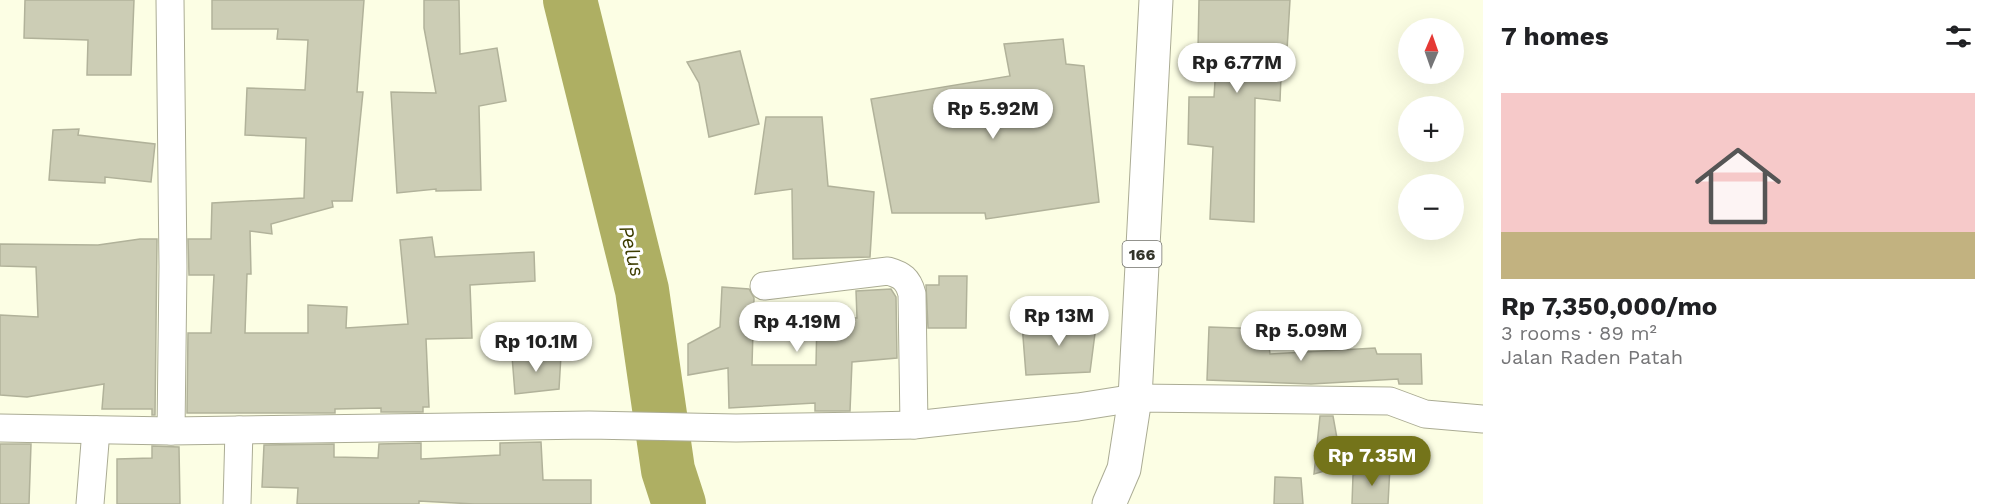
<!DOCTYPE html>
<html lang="en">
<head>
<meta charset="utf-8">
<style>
	:root { --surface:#fff; --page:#f2f2f2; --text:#202124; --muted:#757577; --line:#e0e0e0; --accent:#74741a }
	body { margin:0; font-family:"Work Sans",sans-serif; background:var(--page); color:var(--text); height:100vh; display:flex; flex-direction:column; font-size:22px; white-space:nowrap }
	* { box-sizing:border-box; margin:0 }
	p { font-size:20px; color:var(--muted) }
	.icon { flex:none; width:33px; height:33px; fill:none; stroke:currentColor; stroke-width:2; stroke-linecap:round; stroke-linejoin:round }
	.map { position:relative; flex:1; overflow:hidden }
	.panel { display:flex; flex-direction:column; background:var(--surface); width:510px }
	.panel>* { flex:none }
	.needle { width:39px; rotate:2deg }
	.tools { position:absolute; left:1398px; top:18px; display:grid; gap:12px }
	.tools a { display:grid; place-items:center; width:66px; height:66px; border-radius:50%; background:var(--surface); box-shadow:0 6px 24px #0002; font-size:30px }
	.price { position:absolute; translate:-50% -51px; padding:0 14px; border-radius:21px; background:#fff; color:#222; font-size:20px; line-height:39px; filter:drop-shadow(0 2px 3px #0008) }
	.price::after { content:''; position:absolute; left:50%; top:36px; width:18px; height:14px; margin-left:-9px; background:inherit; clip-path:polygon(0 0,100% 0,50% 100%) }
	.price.active { background:var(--accent); color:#fff }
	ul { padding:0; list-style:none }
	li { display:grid; align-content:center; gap:12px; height:318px; padding:0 18px }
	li+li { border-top:2px solid var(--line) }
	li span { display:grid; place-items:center; height:186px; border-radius:0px; color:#555 }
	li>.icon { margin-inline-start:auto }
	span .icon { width:108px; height:108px; fill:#fffc; stroke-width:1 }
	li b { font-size:26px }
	h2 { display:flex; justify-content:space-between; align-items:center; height:72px; padding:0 18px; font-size:26px }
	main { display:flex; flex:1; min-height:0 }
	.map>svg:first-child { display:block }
</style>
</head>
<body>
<main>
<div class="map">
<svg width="1483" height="504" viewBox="0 0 1483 504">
	<rect width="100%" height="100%" fill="#fcfee4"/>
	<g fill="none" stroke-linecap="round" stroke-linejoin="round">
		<path stroke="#aeaf63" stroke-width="54" d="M 570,0 L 642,290 L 668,470 L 679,504"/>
	</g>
	<g fill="#cccdb5" stroke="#b1b29a" stroke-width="1.5">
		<path d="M 25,0 L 134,0 L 131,75 L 87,75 L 88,40 L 24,38 Z"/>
		<path d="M 212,0 L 364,0 L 357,92 L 363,92 L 352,201 L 332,201 L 333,207 L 271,224 L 272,234 L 250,231 L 251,274 L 247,274 L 245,333 L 308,333 L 308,305 L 347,307 L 346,328 L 408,324 L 400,240 L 432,237 L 435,257 L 534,252 L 535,281 L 470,285 L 472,338 L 426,339 L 429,407 L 423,407 L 423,412 L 381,412 L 381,408 L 335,409 L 335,413 L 187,413 L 188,333 L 211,333 L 214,275 L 189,275 L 188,239 L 211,239 L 212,203 L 304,198 L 306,138 L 245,135 L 247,88 L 305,90 L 308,40 L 277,39 L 278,29 L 212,29 Z"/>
		<path d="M 424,0 L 459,0 L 460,54 L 497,48 L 506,101 L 479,106 L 481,190 L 436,191 L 436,189 L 397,193 L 391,92 L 436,93 L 424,28 Z"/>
		<path d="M 1199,0 L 1290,0 L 1287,50 L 1282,50 L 1280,101 L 1255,98 L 1254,222 L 1210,219 L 1213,147 L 1188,144 L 1189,97 L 1214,97 L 1217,49 L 1198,49 Z"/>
		<path d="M 1063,39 L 1066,64 L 1084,66 L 1099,202 L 986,219 L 985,213 L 892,213 L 871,99 L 1010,76 L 1004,44 Z"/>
		<path d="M 740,51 L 759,124 L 709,137 L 699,83 L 687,62 Z"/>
		<path d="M 766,117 L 822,117 L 828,186 L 874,192 L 870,257 L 793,259 L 792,189 L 755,194 Z"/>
		<path d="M 79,129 L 78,135 L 155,144 L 151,182 L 105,177 L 105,183 L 49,180 L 53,130 Z"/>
		<path d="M 140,239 L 157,239 L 155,415 L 152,415 L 152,409 L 102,409 L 104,384 L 27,397 L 0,395 L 0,315 L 38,317 L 36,267 L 0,266 L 0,244 L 98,245 Z"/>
		<path d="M 939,276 L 967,276 L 966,328 L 928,328 L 926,285 L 939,285 Z"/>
		<path d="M 722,287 L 749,289 L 754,298 L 752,365 L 816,365 L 817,316 L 857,318 L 856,291 L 891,289 L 896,297 L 897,358 L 852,362 L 850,411 L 815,411 L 815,403 L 729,408 L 728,368 L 688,375 L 688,344 L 720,327 Z"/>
		<path d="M 1097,318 L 1090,372 L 1026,375 L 1022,324 Z"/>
		<path d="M 1209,327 L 1267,329 L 1270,354 L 1375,348 L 1377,354 L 1421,354 L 1422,384 L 1399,384 L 1398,379 L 1311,384 L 1207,380 Z"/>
		<path d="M 561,355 L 559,389 L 515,394 L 512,356 Z"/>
		<path d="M 1320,416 L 1333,416 L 1342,466 L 1314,474 Z"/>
		<path d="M 541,442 L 543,480 L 591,480 L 591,504 L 474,504 L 419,501 L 419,504 L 297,504 L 298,488 L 262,487 L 264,445 L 334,444 L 334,457 L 378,458 L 379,444 L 421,443 L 421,459 L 500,455 L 500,443 Z"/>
		<path d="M 0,444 L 31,444 L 29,504 L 0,504 Z"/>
		<path d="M 152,446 L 179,447 L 180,504 L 117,504 L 117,459 L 152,458 Z"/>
		<path d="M 1390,466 L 1388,504 L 1352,504 L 1353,475 Z"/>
		<path d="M 1275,477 L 1301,478 L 1303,504 L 1274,504 Z"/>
	</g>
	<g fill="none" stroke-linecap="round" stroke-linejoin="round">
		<g stroke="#abac94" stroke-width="29">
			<g id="street">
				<path d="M 170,0 L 173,267 L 171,431"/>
				<path d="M 764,286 L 888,271 C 902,275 908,279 912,294 L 914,425"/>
				<path d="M 0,428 L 171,431 L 589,425 L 736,428 L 870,426 L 914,425 L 1078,407 L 1135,398 L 1390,401 L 1425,414 L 1483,419"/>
				<path d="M 90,504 L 96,430"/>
				<path d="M 237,504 L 239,430"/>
			</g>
		</g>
		<g stroke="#abac94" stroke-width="35">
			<path id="primary" d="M 1109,504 L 1124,469 L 1135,398 L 1156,0"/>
		</g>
		<use href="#street" stroke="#fff" stroke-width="27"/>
		<use href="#primary" stroke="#fff" stroke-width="33"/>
	</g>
	<g text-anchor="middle" stroke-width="6" stroke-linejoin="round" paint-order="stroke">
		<rect fill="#fff" stroke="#707069" stroke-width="1.5" x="1122.5" y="241" width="39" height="26" rx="4.5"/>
		<g font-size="16" font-weight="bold" fill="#323329">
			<text x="1142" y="260">166</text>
		</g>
		<g font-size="20" font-style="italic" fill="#3d3c00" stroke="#fff">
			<text transform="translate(632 251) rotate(76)" y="7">Pelus</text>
		</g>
	</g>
</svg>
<div class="tools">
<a><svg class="needle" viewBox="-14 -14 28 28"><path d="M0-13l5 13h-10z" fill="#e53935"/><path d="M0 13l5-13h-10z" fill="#757577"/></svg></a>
<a>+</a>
<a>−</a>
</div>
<b class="price" style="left:1237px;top:94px">Rp 6.77M</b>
<b class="price" style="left:993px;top:140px">Rp 5.92M</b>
<b class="price" style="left:1059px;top:347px">Rp 13M</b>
<b class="price" style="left:797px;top:353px">Rp 4.19M</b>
<b class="price" style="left:1301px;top:362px">Rp 5.09M</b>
<b class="price" style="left:536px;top:373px">Rp 10.1M</b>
<b class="price active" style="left:1372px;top:487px">Rp 7.35M</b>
</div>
<section class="panel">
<h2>7 homes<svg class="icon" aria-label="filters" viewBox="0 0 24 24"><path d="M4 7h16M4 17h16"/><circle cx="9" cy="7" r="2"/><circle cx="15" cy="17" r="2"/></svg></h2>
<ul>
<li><span style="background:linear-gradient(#f6c9c9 75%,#c2b280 0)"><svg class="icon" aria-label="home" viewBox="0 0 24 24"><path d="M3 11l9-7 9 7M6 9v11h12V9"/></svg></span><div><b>Rp 7,350,000/mo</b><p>3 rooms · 89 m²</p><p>Jalan Raden Patah</p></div></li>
</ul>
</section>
</main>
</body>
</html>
